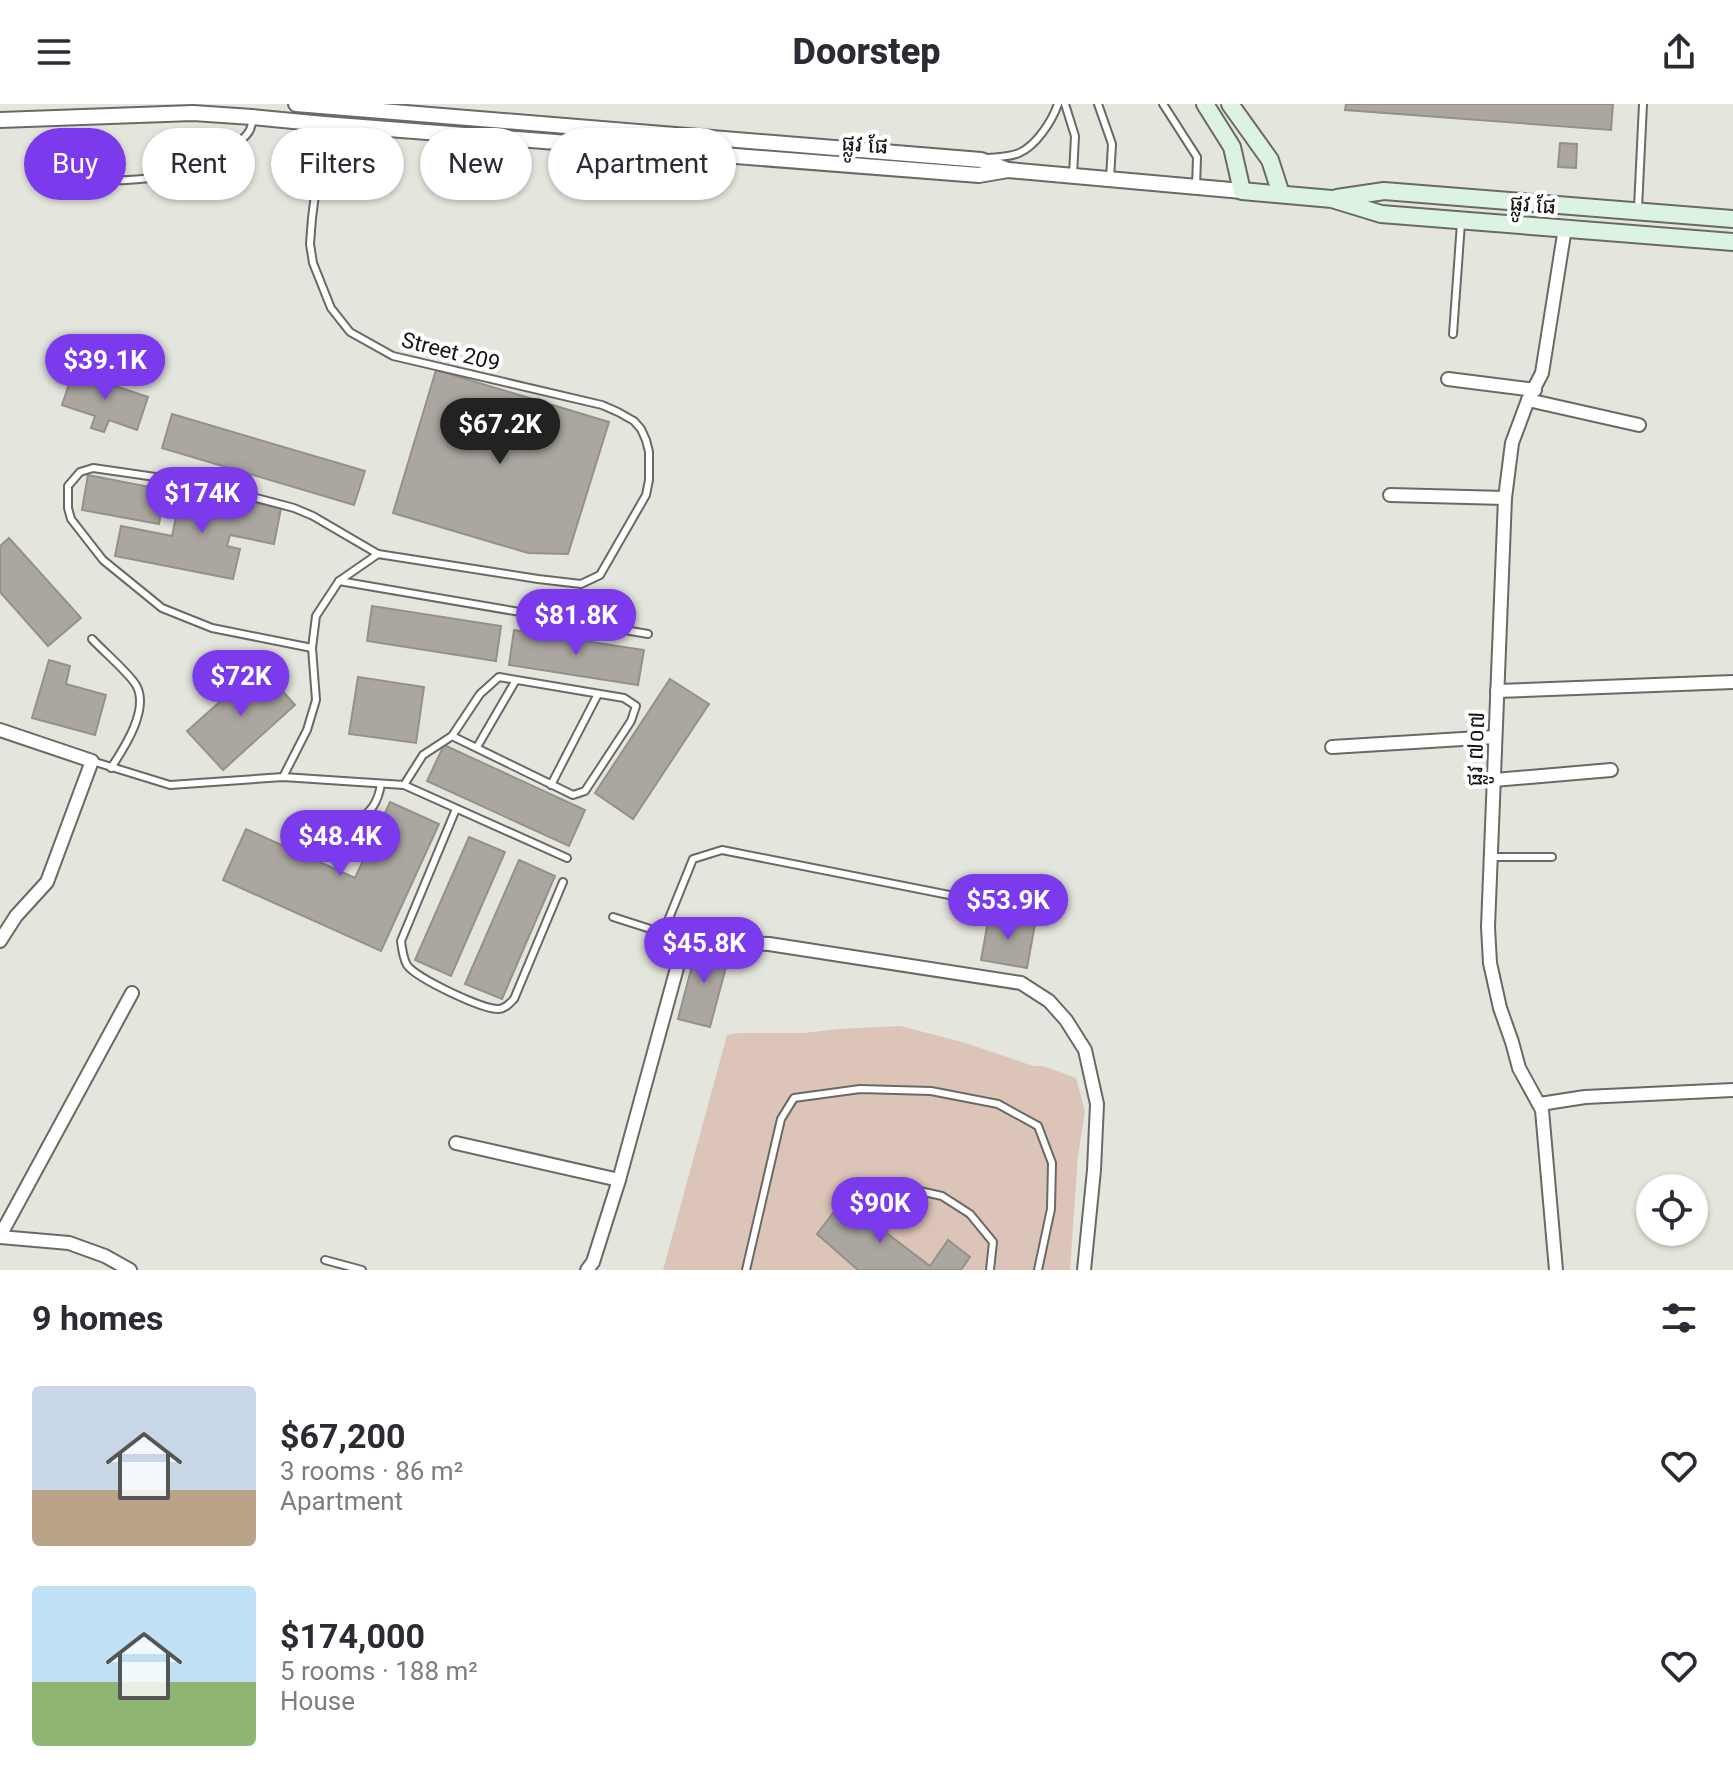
<!DOCTYPE html>
<html lang="en">
<head>
<meta charset="utf-8">
<style>
	:root { --surface:#fff; --page:#f7f7f7; --text:#2b2b33; --muted:#7c7c81; --accent:#7c3aed }
	body { margin:0; font-family:Roboto,"Noto Sans Khmer",sans-serif; background:var(--page); color:var(--text); height:100vh; display:flex; flex-direction:column; font-size:30px; white-space:nowrap }
	* { box-sizing:border-box; margin:0 }
	p { font-size:26px; color:var(--muted) }
	.icon { flex:none; width:44px; height:44px; fill:none; stroke:currentColor; stroke-width:2; stroke-linecap:round; stroke-linejoin:round }
	.map { position:relative; height:1166px; overflow:hidden }
	.drawer { display:flex; flex-direction:column; background:var(--surface); flex:1 }
	.drawer>* { flex:none }
	.guide { position:absolute; left:24px; top:24px; width:800px; height:72px; display:flex; gap:16px }
	.controls { position:absolute; left:1636px; top:1070px; display:grid; gap:16px }
	.controls a { display:grid; place-items:center; width:72px; height:72px; border-radius:50%; background:var(--surface); box-shadow:0 2px 6px #0004; font-size:40px }
	.price { position:absolute; translate:-50% -68px; padding:0 18px; border-radius:28px; background:var(--accent); color:#fff; font-size:26px; line-height:52px; filter:drop-shadow(0 2px 4px #0008) }
	.price::after { content:''; position:absolute; left:50%; top:48px; width:24px; height:18px; margin-left:-12px; background:inherit; clip-path:polygon(0 0,100% 0,50% 100%) }
	.price.on { background:#222; color:#fff }
	ul { padding:0; list-style:none }
	li { display:flex; align-items:center; gap:24px; height:200px; padding:0 32px }
	li span { display:grid; place-items:center; flex:none; width:224px; height:160px; border-radius:8px; color:#555 }
	li>.icon { margin-inline-start:auto }
	span .icon { width:96px; height:96px; fill:#fffc; stroke-width:1 }
	li b { font-size:34px }
	h2 { display:flex; justify-content:space-between; align-items:center; height:96px; padding:0 32px; font-size:34px }
	.tag { padding:0 28px; border-radius:36px; background:var(--surface); box-shadow:0 2px 6px #0004; font-size:28px; line-height:72px }
	.tag.on { background:var(--accent); color:#fff }
	header { display:flex; justify-content:space-between; align-items:center; height:104px; padding:0 32px; background:var(--surface); font-size:36px; font-weight:800 }
	.map>svg:first-child { display:block }
</style>
</head>
<body>
<header><svg class="icon" aria-label="menu" viewBox="0 0 24 24"><path d="M4 6h16M4 12h16M4 18h16"/></svg>Doorstep<svg class="icon" aria-label="share" viewBox="0 0 24 24"><path d="M12 15V3M7 8l5-5 5 5M5 13v7h14v-7"/></svg></header>
<div class="map">
<svg width="1733" height="1166" viewBox="0 0 1733 1166">
	<rect width="100%" height="100%" fill="#e4e6de"/>
	<path fill="#dcc5b8" d="M 900,922 L 966,939 L 1033,962 L 1043,962 L 1076,974 L 1085,1007 L 1078,1052 L 1070,1166 L 663,1166 L 727,931 L 740,929 L 804,929 L 838,925 Z"/>
	<g fill="#aba7a0" stroke="#94918a" stroke-width="2">
		<path d="M 1346,0 L 1613,0 L 1611,26 L 1345,6 Z"/>
		<path d="M 1560,39 L 1577,40 L 1576,64 L 1558,63 Z"/>
		<path d="M 436,266 L 609,318 L 568,450 L 528,449 L 393,409 Z"/>
		<path d="M 73,268 L 148,293 L 137,326 L 109,316 L 104,328 L 91,324 L 95,312 L 62,301 Z"/>
		<path d="M 172,310 L 365,367 L 354,401 L 162,344 Z"/>
		<path d="M 88,371 L 165,386 L 159,420 L 82,406 Z"/>
		<path d="M 182,385 L 281,404 L 274,440 L 230,431 L 227,442 L 240,445 L 233,475 L 115,452 L 121,422 L 172,432 Z"/>
		<path d="M 9,434 L 81,514 L 48,542 L 0,488 L 0,442 Z"/>
		<path d="M 372,502 L 501,522 L 496,557 L 367,537 Z"/>
		<path d="M 514,526 L 644,546 L 638,581 L 509,561 Z"/>
		<path d="M 49,556 L 70,562 L 66,580 L 106,591 L 95,631 L 32,614 Z"/>
		<path d="M 260,562 L 295,601 L 223,666 L 187,627 Z"/>
		<path d="M 358,573 L 424,583 L 416,639 L 349,630 Z"/>
		<path d="M 670,575 L 709,600 L 633,715 L 595,689 Z"/>
		<path d="M 444,641 L 585,706 L 569,742 L 427,677 Z"/>
		<path d="M 390,698 L 439,720 L 381,847 L 223,776 L 246,725 L 355,774 Z"/>
		<path d="M 469,733 L 505,748 L 451,872 L 415,856 Z"/>
		<path d="M 519,756 L 555,772 L 502,895 L 465,880 Z"/>
		<path d="M 989,812 L 1035,820 L 1027,864 L 981,856 Z"/>
		<path d="M 698,839 L 730,848 L 710,923 L 678,915 Z"/>
		<path d="M 843,1096 L 930,1162 L 948,1136 L 970,1153 L 961,1166 L 858,1166 L 817,1130 Z"/>
	</g>
	<g fill="none" stroke-linecap="round" stroke-linejoin="round">
		<g stroke="#686a63" stroke-width="10">
			<g id="service">
				<path d="M 1065,0 L 1075,32 L 1073,71"/>
				<path d="M 1098,0 L 1112,40 L 1110,75"/>
				<path d="M 1163,0 L 1197,53 L 1196,83"/>
				<path d="M 988,54 C 997,53 1010,53 1019,49 C 1036,42 1052,17 1058,0"/>
				<path d="M 44,76 C 109,76 181,84 234,42 C 245,33 253,28 252,13"/>
				<path d="M 1638,104 L 1643,0"/>
				<path d="M 1453,230 L 1461,119"/>
				<path d="M 339,477 L 648,530"/>
				<path d="M 92,535 C 103,547 128,568 136,581 C 150,605 124,644 111,664"/>
				<path d="M 312,544 L 212,524 L 162,504 L 103,456 L 71,415 L 68,404 L 68,382 L 80,368 L 93,364 L 204,380 L 294,404 L 313,412 L 378,450 L 538,475 L 581,480 L 600,471 L 646,391 L 649,376 L 649,348 L 646,336 L 641,325 L 634,317 L 618,308 L 602,301 L 393,252 L 350,228 L 331,204 L 313,159 L 310,140 L 312,114 L 324,20"/>
				<path d="M 477,643 L 516,576"/>
				<path d="M 92,657 L 170,681 L 283,673 L 404,681 L 567,754"/>
				<path d="M 283,673 L 307,626 L 316,596 L 312,544 L 316,512 L 339,477 L 378,450"/>
				<path d="M 404,681 L 423,651 L 452,632 L 480,590 L 499,573 L 624,594 L 636,602 L 631,617 L 585,687 L 573,691 L 452,632"/>
				<path d="M 551,681 L 598,590"/>
				<path d="M 456,705 L 401,837 C 402,845 403,854 407,861 C 416,874 483,906 499,905 C 506,904 509,900 514,895 L 563,778"/>
				<path d="M 293,739 C 297,732 300,719 307,715 C 317,709 343,717 355,718 C 372,708 378,698 381,680"/>
				<path d="M 1490,753 L 1552,753"/>
				<path d="M 613,813 L 663,829 L 683,842"/>
				<path d="M 663,829 L 693,755 L 722,746 L 1020,805"/>
				<path d="M 915,1086 L 942,1092 L 970,1110 L 993,1138 L 990,1166"/>
				<path d="M 325,1156 L 362,1166"/>
				<path d="M 746,1166 L 781,1015 L 794,994 L 860,985 L 931,987 L 998,1000 L 1038,1022 L 1052,1059 L 1051,1105 L 1038,1166"/>
			</g>
		</g>
		<g stroke="#686a63" stroke-width="16">
			<g id="minor">
				<path d="M 1448,275 L 1535,286"/>
				<path d="M 1528,296 L 1639,321"/>
				<path d="M 1390,391 L 1505,394"/>
				<path d="M 1497,587 L 1733,578"/>
				<path d="M 0,626 L 92,657 L 47,778 L 16,812 L 0,837"/>
				<path d="M 1332,643 L 1495,633"/>
				<path d="M 1494,676 L 1611,666"/>
				<path d="M 1540,1000 L 1585,993 L 1733,986"/>
				<path d="M 456,1039 L 619,1076"/>
				<path d="M 0,1132 L 132,889"/>
				<path d="M 0,1133 L 69,1139 L 105,1152 L 130,1166"/>
				<path d="M 587,1166 L 593,1158 L 619,1076 L 683,842 L 700,837 L 769,840 L 1021,879 L 1049,897 L 1066,916 L 1085,946 L 1097,1000 L 1094,1066 L 1084,1166"/>
				<path d="M 1556,1166 L 1542,1006 L 1519,964 L 1512,938 L 1500,904 L 1490,859 L 1488,823 L 1505,394 L 1512,339 L 1528,296 L 1542,269 L 1565,124"/>
			</g>
		</g>
		<g stroke="#686a63" stroke-width="18">
			<g id="tertiary">
				<path d="M 296,0 L 981,56 L 1008,66"/>
				<path d="M 0,16 L 193,9 L 252,13 L 324,20 L 979,71 L 1008,66 L 1242,87"/>
			</g>
		</g>
		<g stroke="#686a63" stroke-width="20">
			<g id="secondary">
				<path d="M 1205,0 L 1232,43 L 1242,87 L 1332,95 L 1381,110 L 1733,138"/>
				<path d="M 1230,0 L 1270,56 L 1281,90"/>
				<path d="M 1337,94 L 1384,87 L 1733,115"/>
			</g>
		</g>
		<use href="#service" stroke="#fff" stroke-width="6"/>
		<use href="#minor" stroke="#fff" stroke-width="12"/>
		<use href="#tertiary" stroke="#fff" stroke-width="14"/>
		<use href="#secondary" stroke="#dcf2e2" stroke-width="16"/>
	</g>
	<g text-anchor="middle" stroke-width="8" stroke-linejoin="round" paint-order="stroke">
		<g font-size="22" fill="#151613" stroke="#fff">
			<text transform="translate(865 40) rotate(4)" y="8">ផ្លូវ ផែ</text>
			<text transform="translate(1533 100) rotate(5)" y="8">ផ្លូវ ផែ</text>
			<text transform="translate(451 247) rotate(14)" y="8">Street 209</text>
			<text transform="translate(1475 645) rotate(-88)" y="8">ផ្លូវ ៧០៧</text>
		</g>
	</g>
</svg>
<div class="controls">
<a><svg class="icon" aria-label="locate" viewBox="0 0 24 24"><circle cx="12" cy="12" r="6"/><path d="M12 2v4M12 18v4M2 12h4M18 12h4"/></svg></a>
</div>
<b class="price" style="left:105px;top:298px">$39.1K</b>
<b class="price on" style="left:500px;top:362px">$67.2K</b>
<b class="price" style="left:202px;top:431px">$174K</b>
<b class="price" style="left:576px;top:553px">$81.8K</b>
<b class="price" style="left:241px;top:614px">$72K</b>
<b class="price" style="left:340px;top:774px">$48.4K</b>
<b class="price" style="left:1008px;top:838px">$53.9K</b>
<b class="price" style="left:704px;top:881px">$45.8K</b>
<b class="price" style="left:880px;top:1141px">$90K</b>
<div class="guide">
<a class="tag on">Buy</a>
<a class="tag">Rent</a>
<a class="tag">Filters</a>
<a class="tag">New</a>
<a class="tag">Apartment</a>
</div>
</div>
<section class="drawer">
<h2>9 homes<svg class="icon" aria-label="filters" viewBox="0 0 24 24"><path d="M4 7h16M4 17h16"/><circle cx="9" cy="7" r="2"/><circle cx="15" cy="17" r="2"/></svg></h2>
<ul>
<li><span style="background:linear-gradient(#c9d6e8 65%,#b9a48a 0)"><svg class="icon" aria-label="home" viewBox="0 0 24 24"><path d="M3 11l9-7 9 7M6 9v11h12V9"/></svg></span><div><b>$67,200</b><p>3 rooms · 86 m²</p><p>Apartment</p></div><svg class="icon" aria-label="heart" viewBox="0 0 24 24"><path d="M12 20l-8-8c-3-5 5-10 8-4 3-6 11-1 8 4z"/></svg></li>
<li><span style="background:linear-gradient(#bfe0f5 60%,#8fb573 0)"><svg class="icon" aria-label="home" viewBox="0 0 24 24"><path d="M3 11l9-7 9 7M6 9v11h12V9"/></svg></span><div><b>$174,000</b><p>5 rooms · 188 m²</p><p>House</p></div><svg class="icon" aria-label="heart" viewBox="0 0 24 24"><path d="M12 20l-8-8c-3-5 5-10 8-4 3-6 11-1 8 4z"/></svg></li>
</ul>
</section>
</body>
</html>
